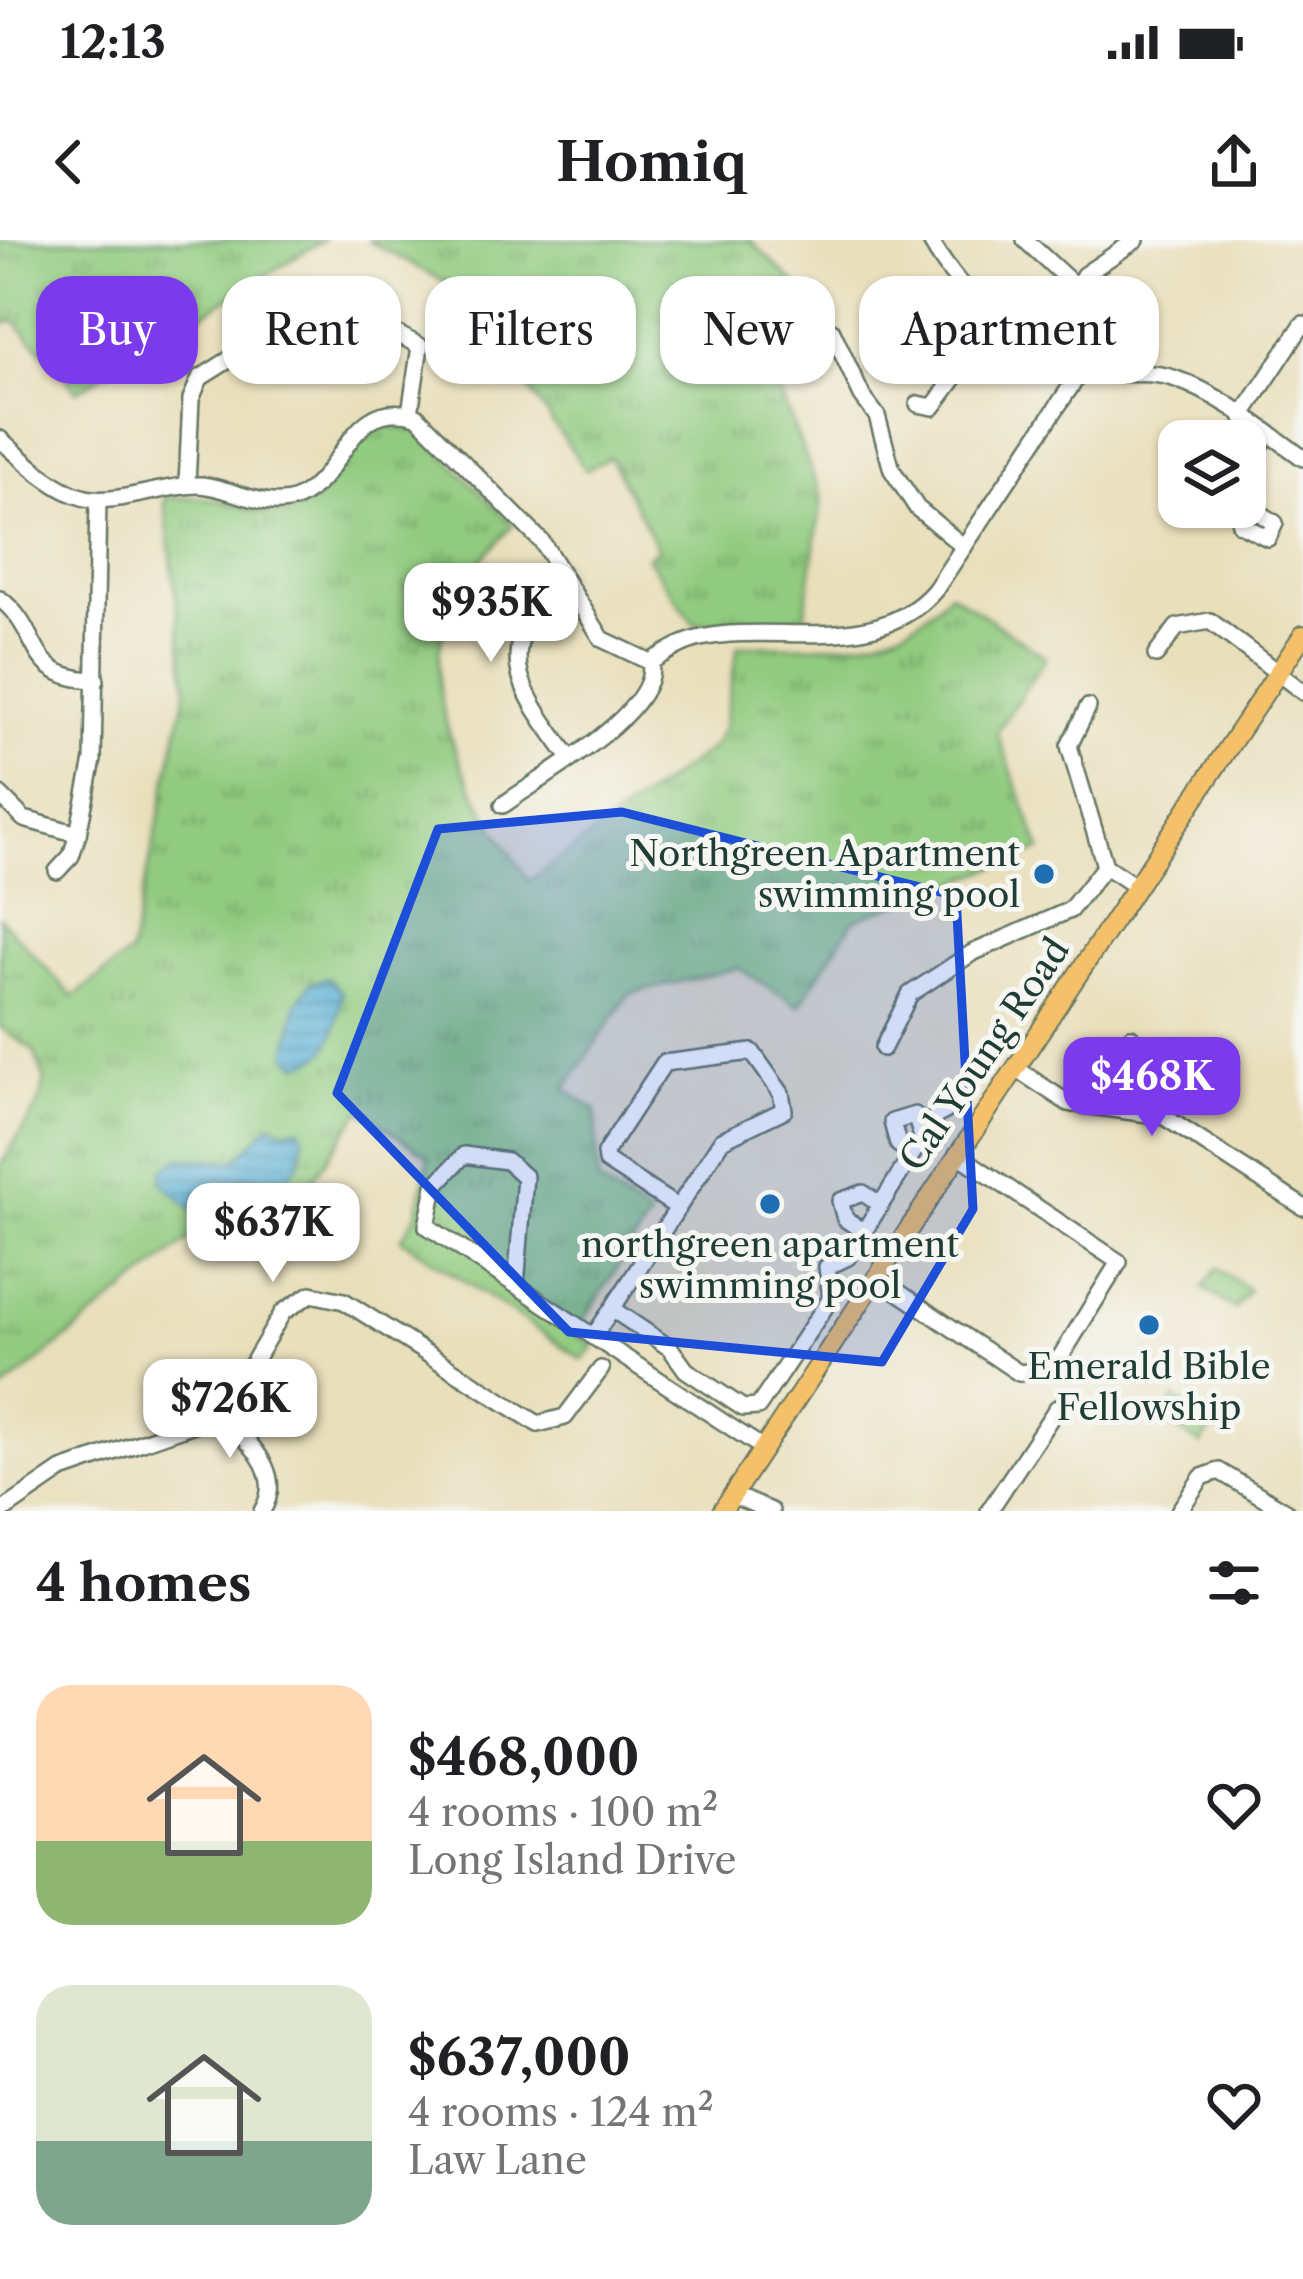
<!DOCTYPE html>
<html lang="en">
<head>
<meta charset="utf-8">
<style>
	:root { --surface:#fff; --page:#f2f2f2; --text:#202124; --muted:#757577; --accent:#7c3aed }
	body { margin:0; font-family:"Libre Caslon Text",serif; background:var(--page); color:var(--text); height:100vh; display:flex; flex-direction:column; font-size:45px; white-space:nowrap }
	* { box-sizing:border-box; margin:0 }
	p { font-size:39px; color:var(--muted) }
	.icon { flex:none; width:66px; height:66px; fill:none; stroke:currentColor; stroke-width:2; stroke-linecap:round; stroke-linejoin:round }
	.map { position:relative; height:1271px; overflow:hidden }
	.side { display:flex; flex-direction:column; background:var(--surface); flex:1 }
	.side>* { flex:none }
	.guide { position:absolute; left:36px; top:36px; width:1233px; height:108px; display:flex; gap:24px }
	.controls { position:absolute; left:1158px; top:180px; display:grid; gap:24px }
	.controls a { display:grid; place-items:center; width:108px; height:108px; border-radius:24px; background:var(--surface); box-shadow:0 3px 9px #0004; font-size:60px }
	.price { position:absolute; translate:-50% -102px; padding:0 27px; border-radius:24px; background:#fff; color:#222; font-size:39px; line-height:78px; filter:drop-shadow(0 3px 6px #0008) }
	.price::after { content:''; position:absolute; left:50%; top:72px; width:36px; height:27px; margin-left:-18px; background:inherit; clip-path:polygon(0 0,100% 0,50% 100%) }
	.price.current { background:var(--accent); color:#fff }
	ul { padding:0; list-style:none }
	li { display:flex; align-items:center; gap:36px; height:300px; padding:0 36px }
	li span { display:grid; place-items:center; flex:none; width:336px; height:240px; border-radius:36px; color:#555 }
	li>.icon { margin-inline-start:auto }
	span .icon { width:144px; height:144px; fill:#fffc; stroke-width:1 }
	li b { font-size:51px }
	h2 { display:flex; justify-content:space-between; align-items:center; height:144px; padding:0 36px; font-size:51px }
	.tag { padding:0 42px; border-radius:36px; background:var(--surface); box-shadow:0 3px 9px #0004; font-size:42px; line-height:108px }
	.tag.current { background:var(--accent); color:#fff }
	.status { display:flex; justify-content:space-between; align-items:center; height:84px; padding:0 60px; background:var(--surface); direction:ltr }
	.status svg { height:33px; fill:currentColor }
	header { display:flex; justify-content:space-between; align-items:center; height:156px; padding:0 36px; background:var(--surface); font-size:54px; font-weight:700 }
	.map>svg:first-child { display:block }
</style>
</head>
<body>
<div class="status"><b>12:13</b><svg viewBox="0 0 49 12"><path d="M0 12V9h3v3zM5 12V6h3v6zM10 12V3h3v9zM15 12V0h3v12zM26 1h20v11H26zM47 4h2v5h-2z"/></svg></div>
<header><svg class="icon" aria-label="back" viewBox="0 0 24 24"><path d="M15 5l-7 7 7 7"/></svg>Homiq<svg class="icon" aria-label="share" viewBox="0 0 24 24"><path d="M12 15V3M7 8l5-5 5 5M5 13v7h14v-7"/></svg></header>
<div class="map">
<svg width="1303" height="1271" viewBox="0 0 1303 1271">
	<defs>
		<pattern id="grass-tufts" width="24" height="20" patternUnits="userSpaceOnUse" patternTransform="scale(3)"><rect width="24" height="20" fill="#91cb7f"/><path d="M3 7l-1-3M5 7V3M7 7l1-3M15 17l-1-3M17 17v-4M19 17l1-3" fill="none" stroke="#76a669"/></pattern>
		<pattern id="water-rules" width="6" height="5" patternUnits="userSpaceOnUse" patternTransform="scale(3)"><rect width="6" height="5" fill="#58afd5"/><path d="M0 2.5h6" fill="none" stroke="#4890ae"/></pattern>
	</defs>
	<rect width="100%" height="100%" fill="#f6f6f2"/>
	<filter id="ink" filterUnits="userSpaceOnUse"><feTurbulence type="fractalNoise" baseFrequency=".00833" numOctaves="2"/><feDisplacementMap in="SourceGraphic" scale="24" xChannelSelector="R" yChannelSelector="G"/><feConvolveMatrix kernelMatrix="1 2 1 2 8 2 1 2 1" color-interpolation-filters="sRGB"/></filter>
	<filter id="wash" filterUnits="userSpaceOnUse"><feTurbulence type="fractalNoise" baseFrequency=".004" numOctaves="4" result="noise"/><feDisplacementMap in="SourceGraphic" scale="48" xChannelSelector="R" yChannelSelector="G"/><feGaussianBlur stdDeviation="2.7" result="paint"/><feColorMatrix in="noise" values="0 0 0 0 0 0 0 0 0 0 0 0 0 0 0 0 0 1.4 0 .05"/><feComposite in="paint" operator="in"/></filter>
	<g filter="url(#wash)">
		<rect width="100%" height="100%" fill="#e9dfbb"/>
		<g fill="url(#grass-tufts)" stroke="#58845a" stroke-width="3">
			<path d="M 0,0 L 323,0 L 77,151 L 15,81 L 0,83 Z"/>
			<path d="M 367,0 L 750,0 L 814,63 L 806,75 L 755,91 L 822,258 L 804,379 L 694,384 L 647,317 L 658,309 L 610,217 L 586,230 L 459,50 Z"/>
			<path d="M 384,185 L 420,192 L 513,285 C 493,308 468,331 455,358 C 406,456 476,561 529,641 L 712,508 L 723,489 L 738,406 C 811,404 900,417 949,352 L 1046,417 L 997,492 L 1041,610 L 854,680 L 799,766 L 738,728 L 629,754 L 565,849 L 596,870 L 598,942 L 650,977 L 575,1093 L 594,1106 L 583,1120 L 401,999 L 417,974 L 429,917 L 361,870 L 263,1011 L 196,994 L 0,1152 L 0,926 L 39,864 L 45,841 L 34,811 L 0,787 L 0,678 L 73,757 L 130,714 L 187,447 L 164,258 C 183,257 202,256 221,261 C 243,266 263,277 286,273 C 334,266 342,203 384,185 Z"/>
		</g>
		<g fill="#91cb7f" stroke="#58845a" stroke-width="3">
			<path d="M 1217,1028 L 1249,1050 L 1235,1069 L 1203,1048 Z"/>
			<path d="M 1175,1158 L 1215,1184 L 1201,1205 L 1161,1179 Z"/>
		</g>
		<g fill="url(#water-rules)" stroke="#3c7684" stroke-width="3">
			<path d="M 328,738 L 342,753 C 337,783 335,822 297,824 L 287,814 L 296,765 L 310,743 Z"/>
			<path d="M 270,884 L 284,890 L 299,887 L 304,895 L 299,924 L 278,948 L 242,941 L 210,976 L 194,971 L 162,942 L 163,930 L 178,918 L 235,921 Z"/>
		</g>
	</g>
	<g filter="url(#ink)">
		<g fill="none" stroke-linecap="round" stroke-linejoin="round">
			<g stroke="#667663" stroke-width="20">
				<g id="minor">
					<path d="M 930,0 C 959,53 1029,127 1092,133 C 1121,136 1148,129 1176,139 C 1222,155 1264,190 1303,218"/>
					<path d="M 1025,0 L 1075,46"/>
					<path d="M 832,91 L 862,156 L 877,176 L 892,230 L 917,268 L 964,307"/>
					<path d="M 1040,111 L 1084,35 L 1136,0"/>
					<path d="M 918,164 L 933,167 L 996,82"/>
					<path d="M 1242,176 L 1303,84"/>
					<path d="M 0,199 C 24,220 51,248 82,257 C 114,267 163,244 200,245 C 231,247 267,272 298,258 C 346,235 349,155 417,176 L 542,302 L 602,399 L 650,422 C 667,412 682,402 701,398 C 778,382 877,418 935,350 L 1081,131"/>
					<path d="M 1245,230 L 1268,194"/>
					<path d="M 187,245 L 191,159 L 200,138 L 319,63 L 340,64 L 420,106 L 410,173"/>
					<path d="M 1237,267 L 1240,284 L 1268,298 L 1275,283 L 1245,263"/>
					<path d="M 566,341 C 487,408 518,447 569,517"/>
					<path d="M 0,359 C 44,392 23,438 96,440"/>
					<path d="M 1156,415 L 1177,387 L 1210,381 L 1303,452"/>
					<path d="M 1088,467 L 1069,506 L 1105,626 L 1135,646"/>
					<path d="M 0,555 L 24,579 L 78,594 L 93,520 L 98,260"/>
					<path d="M 503,565 C 541,537 662,471 650,422"/>
					<path d="M 57,631 L 71,616 L 78,594"/>
					<path d="M 883,808 L 910,754 L 972,713 L 1070,670 L 1105,626"/>
					<path d="M 1015,828 L 1068,863 L 1163,876 L 1303,967"/>
					<path d="M 1073,864 L 1113,828 L 1131,797"/>
					<path d="M 911,913 L 898,904 L 892,882 L 915,875 L 922,897"/>
					<path d="M 865,992 L 845,979 L 840,961 L 863,953 L 878,963"/>
					<path d="M 876,1037 L 1019,1133 L 1053,1129 L 1119,1022 L 957,914"/>
					<path d="M 516,1045 L 525,937 L 507,921 L 464,915 L 435,946 L 427,986 C 539,1060 650,1135 763,1208"/>
					<path d="M 612,1069 L 722,900 L 784,870 L 781,853 L 752,812 L 664,823 L 605,913 L 606,921 L 677,967"/>
					<path d="M 593,1097 L 612,1069 L 670,1108 L 686,1130 L 743,1168 L 758,1167 L 831,1058 L 827,1027 L 848,1017 L 936,876 L 951,868"/>
					<path d="M 223,1174 C 247,1203 286,1231 262,1271"/>
					<path d="M 732,1255 L 771,1271"/>
					<path d="M 2,1271 L 62,1230 L 223,1174 L 283,1072 L 311,1054 L 344,1061 L 538,1184 L 565,1177 L 601,1129"/>
					<path d="M 989,1271 L 1057,1168"/>
					<path d="M 1179,1271 L 1202,1237 L 1219,1231 L 1286,1271"/>
				</g>
			</g>
			<g stroke="#667663" stroke-width="22">
				<path id="major" d="M 722,1271 L 1303,395"/>
			</g>
			<use href="#minor" stroke="#fff" stroke-width="15"/>
			<use href="#major" stroke="#f4c16a" stroke-width="18"/>
		</g>
	</g>
	<path fill="#1d4ed8" fill-opacity="0.2" stroke="#1d4ed8" stroke-width="9" stroke-linejoin="round" d="M 622,572 L 956,656 L 973,969 L 882,1122 L 569,1092 L 337,853 L 438,589 Z"/>
	<g fill="#1f6fb2" stroke="#f6f6f2" stroke-width="4.5">
		<circle cx="1044" cy="634" r="12"/>
		<circle cx="770" cy="964" r="12"/>
		<circle cx="1149" cy="1085" r="12"/>
	</g>
	<g text-anchor="middle" stroke-width="10" stroke-linejoin="round" paint-order="stroke">
		<g font-size="36" fill="#1f3d34" stroke="#f6f6f2">
			<text x="1020" y="626" text-anchor="end">Northgreen Apartment<tspan x="1020" dy="41">swimming pool</tspan></text>
			<text x="770" y="1017">northgreen apartment<tspan x="770" dy="41">swimming pool</tspan></text>
			<text x="1149" y="1139">Emerald Bible<tspan x="1149" dy="41">Fellowship</tspan></text>
		</g>
		<g font-size="36" fill="#1f3d34" stroke="#f6f6f2">
			<text transform="translate(984 814) rotate(-56)" y="13">Cal Young Road</text>
		</g>
	</g>
</svg>
<div class="controls">
<a><svg class="icon" aria-label="layers" viewBox="0 0 24 24"><path d="M12 4l9 5-9 5-9-5zM3 14l9 5 9-5"/></svg></a>
</div>
<b class="price" style="left:491px;top:425px">$935K</b>
<b class="price current" style="left:1152px;top:899px">$468K</b>
<b class="price" style="left:273px;top:1045px">$637K</b>
<b class="price" style="left:230px;top:1221px">$726K</b>
<div class="guide">
<a class="tag current">Buy</a>
<a class="tag">Rent</a>
<a class="tag">Filters</a>
<a class="tag">New</a>
<a class="tag">Apartment</a>
</div>
</div>
<section class="side">
<h2>4 homes<svg class="icon" aria-label="filters" viewBox="0 0 24 24"><path d="M4 7h16M4 17h16"/><circle cx="9" cy="7" r="2"/><circle cx="15" cy="17" r="2"/></svg></h2>
<ul>
<li><span style="background:linear-gradient(#ffd9b3 65%,#8fb573 0)"><svg class="icon" aria-label="home" viewBox="0 0 24 24"><path d="M3 11l9-7 9 7M6 9v11h12V9"/></svg></span><div><b>$468,000</b><p>4 rooms · 100 m²</p><p>Long Island Drive</p></div><svg class="icon" aria-label="heart" viewBox="0 0 24 24"><path d="M12 20l-8-8c-3-5 5-10 8-4 3-6 11-1 8 4z"/></svg></li>
<li><span style="background:linear-gradient(#dfe7d0 65%,#7fa58c 0)"><svg class="icon" aria-label="home" viewBox="0 0 24 24"><path d="M3 11l9-7 9 7M6 9v11h12V9"/></svg></span><div><b>$637,000</b><p>4 rooms · 124 m²</p><p>Law Lane</p></div><svg class="icon" aria-label="heart" viewBox="0 0 24 24"><path d="M12 20l-8-8c-3-5 5-10 8-4 3-6 11-1 8 4z"/></svg></li>
</ul>
</section>
</body>
</html>
